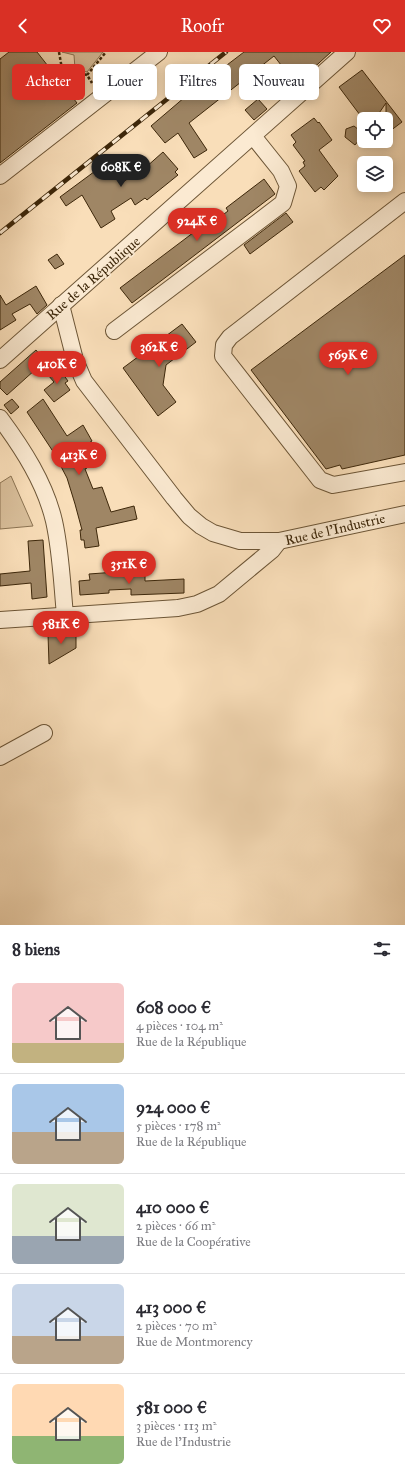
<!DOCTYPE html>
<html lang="fr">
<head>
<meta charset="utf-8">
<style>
	:root { --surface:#fff; --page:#f2f2f3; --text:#2b2b33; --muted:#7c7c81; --line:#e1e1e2; --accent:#d93025 }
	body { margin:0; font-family:"IM FELL Great Primer",serif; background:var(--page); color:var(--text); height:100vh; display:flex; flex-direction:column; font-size:15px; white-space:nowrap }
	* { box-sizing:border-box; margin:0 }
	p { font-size:13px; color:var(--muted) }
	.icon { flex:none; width:22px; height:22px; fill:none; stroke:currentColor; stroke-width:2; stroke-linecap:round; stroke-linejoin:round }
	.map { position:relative; height:873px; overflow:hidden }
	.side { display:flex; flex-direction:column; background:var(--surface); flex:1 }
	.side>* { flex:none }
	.banner { position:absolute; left:12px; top:12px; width:381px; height:36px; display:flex; gap:8px }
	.controls { position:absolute; left:357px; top:60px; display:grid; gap:8px }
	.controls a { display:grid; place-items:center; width:36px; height:36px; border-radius:6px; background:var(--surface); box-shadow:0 2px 10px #0003; font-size:20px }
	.price { position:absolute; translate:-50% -34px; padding:0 9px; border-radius:14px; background:var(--accent); color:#fff; font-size:13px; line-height:26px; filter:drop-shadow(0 1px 2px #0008) }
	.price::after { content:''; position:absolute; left:50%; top:24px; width:12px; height:9px; margin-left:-6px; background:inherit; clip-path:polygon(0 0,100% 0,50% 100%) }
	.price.selected { background:#222; color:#fff }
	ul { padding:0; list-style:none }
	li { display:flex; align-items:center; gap:12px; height:100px; padding:0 12px }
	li+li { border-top:1px solid var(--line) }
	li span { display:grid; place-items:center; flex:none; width:112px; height:80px; border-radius:6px; color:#555 }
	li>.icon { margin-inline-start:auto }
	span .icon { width:48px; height:48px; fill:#fffc; stroke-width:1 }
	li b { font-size:17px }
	h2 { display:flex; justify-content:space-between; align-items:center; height:48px; padding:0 12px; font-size:17px }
	.tag { padding:0 14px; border-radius:6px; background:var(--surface); box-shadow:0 2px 10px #0003; font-size:14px; line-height:36px }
	.tag.selected { background:var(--accent); color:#fff }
	header { display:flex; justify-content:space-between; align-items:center; height:52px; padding:0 12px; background:var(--accent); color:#fff; font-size:18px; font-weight:600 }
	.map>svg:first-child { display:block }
</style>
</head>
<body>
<header><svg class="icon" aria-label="back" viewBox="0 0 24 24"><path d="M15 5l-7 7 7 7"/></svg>Roofr<svg class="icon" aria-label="heart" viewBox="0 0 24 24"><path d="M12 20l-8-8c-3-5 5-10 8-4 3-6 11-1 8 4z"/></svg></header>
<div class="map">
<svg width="405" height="873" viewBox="0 0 405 873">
	<rect width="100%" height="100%" fill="#f9deb9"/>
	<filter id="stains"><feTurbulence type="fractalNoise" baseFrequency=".005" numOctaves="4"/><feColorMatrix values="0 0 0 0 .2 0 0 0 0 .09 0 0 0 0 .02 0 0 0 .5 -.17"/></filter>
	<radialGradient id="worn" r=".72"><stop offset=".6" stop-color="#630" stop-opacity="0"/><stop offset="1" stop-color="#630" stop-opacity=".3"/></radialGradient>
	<g fill="#d9bf9b" stroke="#8b7352">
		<path d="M 62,0 L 103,0 L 87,20 L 75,17 L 74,3 Z"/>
		<path d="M 11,424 L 33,474 L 0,477 L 0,431 Z"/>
	</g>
	<g fill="#9f8665" stroke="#3d270a">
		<path d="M 9,0 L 37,0 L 77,51 L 0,111 L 0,7 Z"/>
		<path d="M 244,0 L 331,0 L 296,32 L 274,4 L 189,71 L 207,98 L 194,106 L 178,81 L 165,91 L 151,74 L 185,45 Z"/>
		<path d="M 362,18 L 402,70 L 386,82 L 386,51 L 375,67 L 363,67 L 339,35 Z"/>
		<path d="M 258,47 L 267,57 L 254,68 L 245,58 Z"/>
		<path d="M 314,66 L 318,71 L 319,70 L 332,88 L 319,98 L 338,124 L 324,138 L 321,135 L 315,140 L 299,119 L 305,114 L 303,110 L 305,109 L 293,93 L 296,90 L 291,83 Z"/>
		<path d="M 354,74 L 364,82 L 355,93 L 345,85 L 346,77 Z"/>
		<path d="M 163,100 L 178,117 L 175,120 L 178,123 L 147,148 L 145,146 L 135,153 L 131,146 L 111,159 L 115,167 L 101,176 L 82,143 L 66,154 L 60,145 L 106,111 L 120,132 L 135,122 L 136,124 Z"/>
		<path d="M 264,127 L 275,142 L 132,251 L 120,236 L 218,162 L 220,165 L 228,159 L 226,156 Z"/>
		<path d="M 286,161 L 293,170 L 250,202 L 244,193 Z"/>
		<path d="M 57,202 L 64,212 L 55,217 L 48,208 Z"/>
		<path d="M 405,203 L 405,403 L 342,417 L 340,413 L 326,417 L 251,318 Z"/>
		<path d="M 36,234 L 47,253 L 37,262 L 30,252 L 12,262 L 16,268 L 0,278 L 0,243 L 6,253 Z"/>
		<path d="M 182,272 L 196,290 L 166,313 L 163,333 L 176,350 L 158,364 L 123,316 Z"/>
		<path d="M 36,298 L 45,309 L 7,343 L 0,336 L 0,330 Z"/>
		<path d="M 57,314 L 68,329 L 65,331 L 70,338 L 54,350 L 44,338 L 54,330 L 48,323 Z"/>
		<path d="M 12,347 L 19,355 L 11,362 L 4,353 Z"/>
		<path d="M 43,347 L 67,384 L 83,373 L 92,389 L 79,397 L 87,416 L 85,417 L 93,437 L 102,435 L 111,460 L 134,454 L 137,467 L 96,476 L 99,494 L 85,496 L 84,488 L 81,488 L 80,478 L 82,478 L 75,452 L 67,426 L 54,401 L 27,360 Z"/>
		<path d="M 43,488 L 47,545 L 32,547 L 31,531 L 0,534 L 0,522 L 30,519 L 28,489 Z"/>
		<path d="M 116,520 L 127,523 L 145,522 L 145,529 L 184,527 L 184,541 L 131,543 L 131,537 L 109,538 L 109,541 L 80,543 L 79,529 L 90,528 L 89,522 Z"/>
		<path d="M 76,580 L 76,596 L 49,612 L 48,582 Z"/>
	</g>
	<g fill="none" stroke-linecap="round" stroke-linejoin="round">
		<g stroke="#6c5536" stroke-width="18">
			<g id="minor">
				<path d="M 0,124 L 159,0"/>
				<path d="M 405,149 L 230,285 L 224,293 L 223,304 L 320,428 L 333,433 L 405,420"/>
				<path d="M 61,253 L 75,308 L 84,329 L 174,446 L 189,464 L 201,474 L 213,481 L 240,489 L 279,489 L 405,462"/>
				<path d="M 114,279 L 283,151 L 288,134 L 281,119 L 253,84"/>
				<path d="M 0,308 L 347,0"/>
				<path d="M 0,366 C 23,397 45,431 54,469 C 61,500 62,532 65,563"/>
				<path d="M 0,568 L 178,556 L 197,552 L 219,542 L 272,498 L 279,489"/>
				<path d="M 0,705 L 44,681"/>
			</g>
		</g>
		<g stroke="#3d270a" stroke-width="2.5" stroke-dasharray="3 2" stroke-linecap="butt">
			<path d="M 59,0 L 62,17 L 87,23 L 92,31"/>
			<path d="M 87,23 L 106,0"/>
		</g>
		<use href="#minor" stroke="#fbead2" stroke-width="16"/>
		<g stroke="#3d270a" stroke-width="4.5">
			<path id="rail" d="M 0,181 L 226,0"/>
		</g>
		<use href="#rail" stroke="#fbead2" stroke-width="3" stroke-dasharray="9" stroke-linecap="butt"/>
	</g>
	<g text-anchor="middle" stroke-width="3.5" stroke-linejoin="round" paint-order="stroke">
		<g font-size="14" fill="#3d270a" stroke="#fbead2">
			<text transform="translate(93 226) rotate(-41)" y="5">Rue de la République</text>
			<text transform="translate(335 477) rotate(-13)" y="5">Rue de l'Industrie</text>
		</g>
	</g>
	<rect width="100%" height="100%" filter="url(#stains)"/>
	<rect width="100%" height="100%" fill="url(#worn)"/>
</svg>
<div class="controls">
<a><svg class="icon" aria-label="locate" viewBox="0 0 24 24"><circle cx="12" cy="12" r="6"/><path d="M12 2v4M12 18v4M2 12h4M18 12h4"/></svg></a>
<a><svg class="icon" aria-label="layers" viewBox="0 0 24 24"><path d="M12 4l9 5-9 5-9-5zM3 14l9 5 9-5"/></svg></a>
</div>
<b class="price selected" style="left:121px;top:136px">608K €</b>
<b class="price" style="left:197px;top:190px">924K €</b>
<b class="price" style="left:159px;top:316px">362K €</b>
<b class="price" style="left:348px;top:324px">569K €</b>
<b class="price" style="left:57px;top:333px">410K €</b>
<b class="price" style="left:79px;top:424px">413K €</b>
<b class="price" style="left:129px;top:533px">351K €</b>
<b class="price" style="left:61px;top:593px">581K €</b>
<div class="banner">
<a class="tag selected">Acheter</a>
<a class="tag">Louer</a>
<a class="tag">Filtres</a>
<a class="tag">Nouveau</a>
</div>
</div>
<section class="side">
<h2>8 biens<svg class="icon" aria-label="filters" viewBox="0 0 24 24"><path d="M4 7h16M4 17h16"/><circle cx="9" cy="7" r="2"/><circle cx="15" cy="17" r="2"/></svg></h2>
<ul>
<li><span style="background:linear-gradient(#f6c9c9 75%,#c2b280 0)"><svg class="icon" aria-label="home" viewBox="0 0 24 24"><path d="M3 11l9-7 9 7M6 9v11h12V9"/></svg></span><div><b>608 000 €</b><p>4 pièces · 104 m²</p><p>Rue de la République</p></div></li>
<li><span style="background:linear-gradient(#a9c7e8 60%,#b9a48a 0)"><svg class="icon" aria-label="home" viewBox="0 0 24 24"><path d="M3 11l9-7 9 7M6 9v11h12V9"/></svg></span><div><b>924 000 €</b><p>5 pièces · 178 m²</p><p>Rue de la République</p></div></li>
<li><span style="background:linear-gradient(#dfe7d0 65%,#9aa5b1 0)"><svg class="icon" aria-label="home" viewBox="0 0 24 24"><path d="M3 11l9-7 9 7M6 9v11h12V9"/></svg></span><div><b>410 000 €</b><p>2 pièces · 66 m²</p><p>Rue de la Coopérative</p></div></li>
<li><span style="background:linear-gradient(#c9d6e8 65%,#b9a48a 0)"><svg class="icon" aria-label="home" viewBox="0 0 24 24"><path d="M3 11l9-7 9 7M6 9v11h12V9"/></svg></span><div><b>413 000 €</b><p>2 pièces · 70 m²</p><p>Rue de Montmorency</p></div></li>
<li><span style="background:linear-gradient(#ffd9b3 65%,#8fb573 0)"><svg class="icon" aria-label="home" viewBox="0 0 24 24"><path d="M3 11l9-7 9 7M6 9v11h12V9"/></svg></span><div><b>581 000 €</b><p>3 pièces · 113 m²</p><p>Rue de l'Industrie</p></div></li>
</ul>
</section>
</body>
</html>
